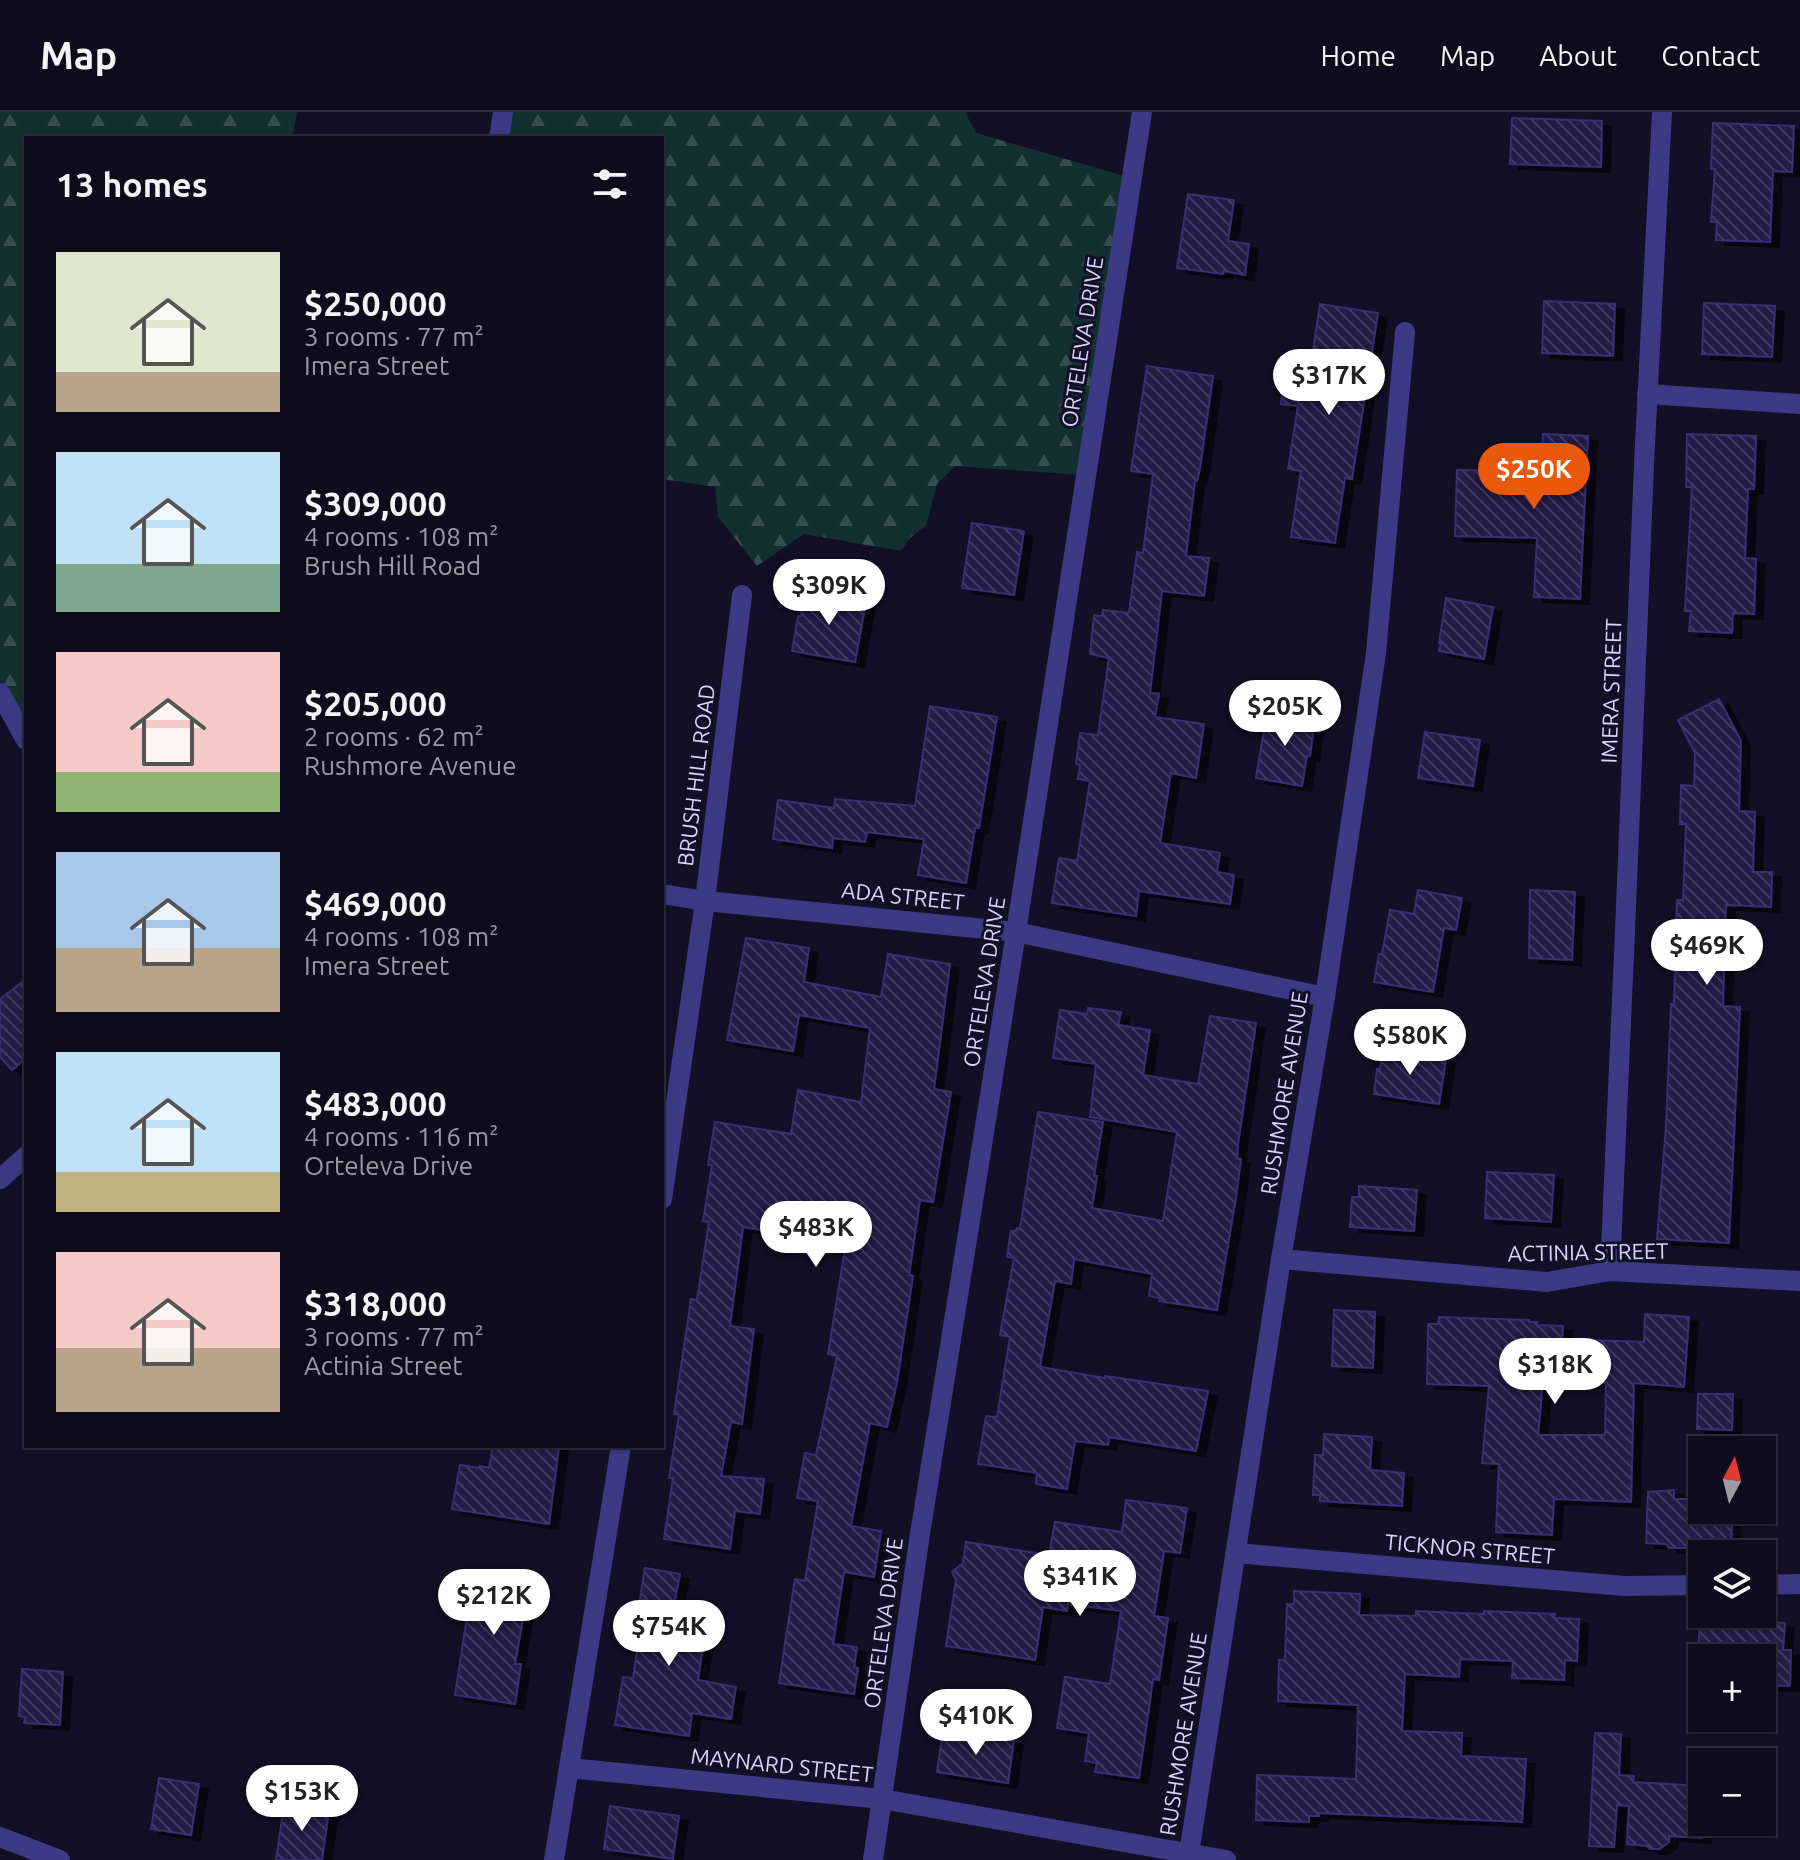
<!DOCTYPE html>
<html lang="en">
<head>
<meta charset="utf-8">
<style>
	:root { --surface:#0e0b1c; --page:#1c1929; --text:#f1f3f6; --muted:#9b9ba3; --line:#2e2b3b; --accent:#ea580c }
	body { margin:0; font-family:Ubuntu,sans-serif; background:var(--page); color:var(--text); height:100vh; display:flex; flex-direction:column; font-size:30px; white-space:nowrap }
	* { box-sizing:border-box; margin:0 }
	p { font-size:26px; color:var(--muted) }
	.icon { flex:none; width:44px; height:44px; fill:none; stroke:currentColor; stroke-width:2; stroke-linecap:round; stroke-linejoin:round }
	.map { position:relative; flex:1; overflow:hidden }
	.sheet { position:absolute; left:24px; top:24px; width:640px; height:1312px; display:flex; flex-direction:column; background:var(--surface); border-radius:0px; box-shadow:0 2px 6px #0004,0 0 0 2px var(--line) }
	.sheet>* { flex:none }
	.needle { width:52px; rotate:7deg }
	.tools { position:absolute; left:1688px; top:1324px; display:grid; gap:16px }
	.tools a { display:grid; place-items:center; width:88px; height:88px; border-radius:0px; background:var(--surface); box-shadow:0 2px 6px #0004,0 0 0 2px var(--line); font-size:40px }
	.price { position:absolute; translate:-50% -68px; padding:0 18px; border-radius:28px; background:#fff; color:#222; font-size:26px; line-height:52px; filter:drop-shadow(0 2px 4px #0008) }
	.price::after { content:''; position:absolute; left:50%; top:48px; width:24px; height:18px; margin-left:-12px; background:inherit; clip-path:polygon(0 0,100% 0,50% 100%) }
	.price.current { background:var(--accent); color:#fff }
	ul { padding:0; list-style:none }
	li { display:flex; align-items:center; gap:24px; height:200px; padding:0 32px }
	li span { display:grid; place-items:center; flex:none; width:224px; height:160px; border-radius:0px; color:#555 }
	li>.icon { margin-inline-start:auto }
	span .icon { width:96px; height:96px; fill:#fffc; stroke-width:1 }
	li b { font-size:34px }
	h2 { display:flex; justify-content:space-between; align-items:center; height:96px; padding:0 32px; font-size:34px }
	header { display:flex; align-items:center; gap:48px; box-sizing:border-box; height:112px; padding:0 40px; background:var(--surface); border-bottom:2px solid var(--line) }
	header strong { font-size:38px }
	nav { display:flex; gap:44px; margin-inline-start:auto; font-size:28px }
	.map>svg:first-child { display:block }
</style>
</head>
<body>
<header>
<strong>Map</strong>
<nav><a>Home</a><a>Map</a><a>About</a><a>Contact</a></nav>
</header>
<div class="map">
<svg width="1800" height="1748" viewBox="0 0 1800 1748">
	<defs>
		<pattern id="forest-firs" width="22" height="20" patternUnits="userSpaceOnUse" patternTransform="scale(2)"><rect width="22" height="20" fill="#12302f"/><path d="M5 1l3.5 6h-7zM16 11l3.5 6h-7z" fill="#344d4e"/></pattern>
		<pattern id="building-back-hatch" width="6" height="6" patternUnits="userSpaceOnUse" patternTransform="scale(2)"><rect width="6" height="6" fill="#241b47"/><path d="M-1 5l2 2M0 0l6 6M5-1l2 2" fill="none" stroke="#433b63"/></pattern>
		<filter id="shadow"><feDropShadow dx="9" dy="5" stdDeviation="0" flood-color="#0009"/></filter>
	</defs>
	<rect width="100%" height="100%" fill="#130f26"/>
	<g fill="url(#forest-firs)">
		<path d="M 0,0 L 297,0 L 292,26 L 26,26 L 26,642 L 0,596 Z"/>
		<path d="M 511,0 L 965,0 L 976,21 L 1131,66 L 1081,363 L 955,354 L 937,372 L 926,414 L 910,426 L 901,439 L 804,422 L 757,454 L 718,405 L 715,375 L 662,367 L 662,26 L 507,26 Z"/>
	</g>
	<g fill="url(#building-back-hatch)" stroke="#3b2d73" stroke-width="2" fill-rule="evenodd" filter="url(#shadow)">
		<path d="M 1512,6 L 1602,9 L 1601,55 L 1510,52 Z"/>
		<path d="M 1713,11 L 1794,14 L 1792,60 L 1773,59 L 1770,130 L 1716,128 L 1717,110 L 1711,110 L 1715,57 L 1711,57 Z"/>
		<path d="M 1188,82 L 1234,88 L 1228,129 L 1249,132 L 1245,163 L 1224,159 L 1223,162 L 1177,156 Z"/>
		<path d="M 1544,189 L 1615,192 L 1613,244 L 1542,241 Z"/>
		<path d="M 1704,191 L 1775,194 L 1772,245 L 1702,242 Z"/>
		<path d="M 1320,192 L 1378,201 L 1352,367 L 1345,366 L 1335,431 L 1291,425 L 1301,359 L 1288,357 L 1298,294 L 1281,292 L 1285,254 L 1310,258 Z"/>
		<path d="M 1147,254 L 1213,264 L 1200,356 L 1197,369 L 1195,369 L 1186,444 L 1209,446 L 1204,484 L 1162,479 L 1150,581 L 1159,582 L 1155,605 L 1204,612 L 1196,666 L 1171,661 L 1160,731 L 1220,741 L 1217,760 L 1234,763 L 1230,792 L 1139,779 L 1136,804 L 1052,791 L 1059,746 L 1077,749 L 1090,669 L 1078,667 L 1080,653 L 1076,652 L 1080,621 L 1098,623 L 1109,546 L 1090,542 L 1094,503 L 1102,504 L 1103,498 L 1129,501 L 1137,440 L 1143,441 L 1153,362 L 1131,359 Z"/>
		<path d="M 1543,322 L 1588,324 L 1580,487 L 1534,485 L 1537,426 L 1455,424 L 1457,358 L 1541,359 Z"/>
		<path d="M 1687,322 L 1756,324 L 1754,377 L 1748,377 L 1745,446 L 1756,447 L 1754,502 L 1733,501 L 1732,521 L 1689,519 L 1691,499 L 1685,499 L 1692,375 L 1686,375 Z"/>
		<path d="M 972,411 L 1024,419 L 1014,483 L 962,476 Z"/>
		<path d="M 804,480 L 866,490 L 855,550 L 792,539 L 798,504 L 801,504 Z"/>
		<path d="M 1446,486 L 1493,495 L 1484,547 L 1439,539 L 1441,531 L 1439,531 Z"/>
		<path d="M 1719,587 L 1741,629 L 1739,699 L 1755,700 L 1753,760 L 1772,760 L 1771,795 L 1726,793 L 1723,894 L 1740,895 L 1729,1131 L 1657,1127 L 1666,1015 L 1671,892 L 1674,892 L 1677,788 L 1683,788 L 1686,712 L 1680,712 L 1681,673 L 1694,674 L 1695,641 L 1678,608 Z"/>
		<path d="M 930,594 L 997,605 L 979,716 L 975,716 L 966,771 L 918,763 L 924,727 L 867,720 L 865,730 L 833,726 L 832,736 L 773,727 L 778,688 L 834,696 L 835,687 L 915,694 Z"/>
		<path d="M 1267,600 L 1315,607 L 1310,644 L 1307,644 L 1302,674 L 1256,666 Z"/>
		<path d="M 1425,620 L 1480,628 L 1473,674 L 1418,666 Z"/>
		<path d="M 1418,778 L 1462,786 L 1456,818 L 1444,816 L 1433,880 L 1374,870 L 1379,842 L 1382,842 L 1390,798 L 1414,802 Z"/>
		<path d="M 1530,778 L 1575,780 L 1572,848 L 1529,846 Z"/>
		<path d="M 746,826 L 809,836 L 804,870 L 881,885 L 888,842 L 950,852 L 934,977 L 951,980 L 933,1090 L 920,1088 L 909,1163 L 913,1164 L 897,1270 L 887,1315 L 870,1311 L 851,1414 L 881,1419 L 874,1465 L 844,1460 L 833,1532 L 857,1535 L 854,1555 L 858,1556 L 854,1582 L 779,1571 L 795,1467 L 805,1469 L 818,1389 L 797,1386 L 805,1341 L 816,1343 L 837,1244 L 828,1242 L 848,1118 L 770,1104 L 767,1119 L 743,1115 L 730,1214 L 754,1217 L 742,1312 L 731,1310 L 721,1364 L 764,1367 L 760,1402 L 735,1399 L 730,1437 L 664,1427 L 673,1366 L 669,1366 L 679,1303 L 674,1302 L 691,1187 L 697,1188 L 709,1110 L 703,1109 L 712,1053 L 708,1053 L 715,1010 L 791,1022 L 798,978 L 861,990 L 870,916 L 799,903 L 793,939 L 727,928 Z"/>
		<path d="M 26,867 L 26,946 L 12,958 L 0,945 L 0,887 Z"/>
		<path d="M 1088,896 L 1121,900 L 1118,913 L 1150,918 L 1143,963 L 1198,972 L 1210,904 L 1256,911 L 1238,1032 L 1237,1046 L 1241,1047 L 1236,1085 L 1217,1198 L 1159,1189 L 1160,1186 L 1149,1184 L 1152,1162 L 1074,1147 L 1071,1172 L 1055,1169 L 1040,1255 L 1105,1266 L 1105,1264 L 1208,1279 L 1196,1339 L 1109,1325 L 1108,1333 L 1075,1329 L 1067,1377 L 1036,1372 L 1037,1361 L 978,1352 L 986,1304 L 997,1305 L 1010,1225 L 1000,1223 L 1014,1146 L 1007,1145 L 1011,1119 L 1016,1119 L 1017,1116 L 1020,1117 L 1038,1000 L 1103,1010 L 1094,1064 L 1097,1064 L 1092,1096 L 1163,1109 L 1177,1020 L 1090,1005 L 1096,952 L 1053,946 L 1060,898 L 1087,902 Z"/>
		<path d="M 1383,938 L 1446,947 L 1439,992 L 1374,982 L 1377,957 L 1380,957 Z"/>
		<path d="M 1487,1060 L 1554,1063 L 1551,1110 L 1485,1106 Z"/>
		<path d="M 1359,1074 L 1417,1078 L 1414,1119 L 1350,1115 L 1352,1085 L 1359,1085 Z"/>
		<path d="M 1334,1198 L 1375,1200 L 1373,1256 L 1332,1254 Z"/>
		<path d="M 1645,1202 L 1689,1205 L 1684,1275 L 1634,1271 L 1631,1390 L 1554,1387 L 1552,1423 L 1496,1420 L 1499,1352 L 1482,1351 L 1489,1274 L 1427,1272 L 1428,1212 L 1438,1212 L 1439,1205 L 1529,1208 L 1529,1210 L 1537,1210 L 1537,1213 L 1563,1214 L 1562,1227 L 1644,1230 ZM 1543,1269 L 1606,1271 L 1605,1323 L 1538,1323 Z"/>
		<path d="M 1698,1282 L 1733,1282 L 1732,1318 L 1697,1317 Z"/>
		<path d="M 1324,1322 L 1372,1325 L 1370,1358 L 1404,1361 L 1402,1394 L 1320,1389 L 1320,1383 L 1313,1383 L 1315,1343 L 1323,1343 Z"/>
		<path d="M 493,1334 L 559,1334 L 549,1412 L 452,1397 L 460,1353 L 479,1356 L 480,1354 L 489,1356 Z"/>
		<path d="M 1674,1378 L 1674,1387 L 1687,1387 L 1686,1396 L 1702,1396 L 1702,1398 L 1732,1398 L 1731,1440 L 1693,1439 L 1693,1436 L 1669,1436 L 1666,1432 L 1646,1431 L 1648,1380 Z"/>
		<path d="M 1126,1388 L 1187,1396 L 1180,1441 L 1164,1439 L 1154,1504 L 1168,1506 L 1159,1568 L 1153,1567 L 1139,1666 L 1095,1660 L 1097,1651 L 1085,1649 L 1089,1621 L 1057,1616 L 1065,1565 L 1110,1572 L 1121,1499 L 1068,1492 L 1067,1499 L 1043,1495 L 1035,1548 L 946,1534 L 956,1468 L 952,1460 L 963,1451 L 966,1430 L 1049,1443 L 1055,1410 L 1122,1420 Z"/>
		<path d="M 645,1456 L 680,1462 L 671,1508 L 706,1513 L 698,1568 L 736,1575 L 731,1607 L 692,1601 L 689,1624 L 615,1613 L 623,1565 L 633,1566 L 645,1488 L 640,1487 Z"/>
		<path d="M 474,1459 L 539,1469 L 534,1501 L 524,1501 L 515,1552 L 521,1552 L 515,1592 L 455,1583 Z"/>
		<path d="M 1294,1479 L 1360,1482 L 1359,1503 L 1416,1504 L 1416,1499 L 1484,1502 L 1484,1499 L 1555,1502 L 1554,1506 L 1579,1507 L 1577,1549 L 1565,1548 L 1564,1568 L 1512,1566 L 1513,1549 L 1460,1547 L 1459,1565 L 1405,1562 L 1402,1619 L 1462,1621 L 1461,1644 L 1526,1647 L 1522,1710 L 1319,1701 L 1319,1704 L 1309,1704 L 1309,1710 L 1256,1708 L 1257,1663 L 1356,1667 L 1358,1593 L 1278,1589 L 1279,1548 L 1285,1548 L 1287,1492 L 1294,1492 Z"/>
		<path d="M 1700,1507 L 1785,1511 L 1783,1538 L 1791,1538 L 1790,1574 L 1762,1573 L 1762,1546 L 1698,1546 Z"/>
		<path d="M 22,1557 L 63,1560 L 60,1613 L 24,1611 L 25,1605 L 19,1604 Z"/>
		<path d="M 951,1619 L 1014,1628 L 1008,1671 L 937,1660 L 942,1626 L 949,1627 Z"/>
		<path d="M 1595,1621 L 1621,1622 L 1619,1663 L 1634,1664 L 1633,1670 L 1702,1674 L 1702,1726 L 1669,1724 L 1669,1730 L 1660,1737 L 1650,1737 L 1647,1734 L 1627,1732 L 1629,1694 L 1617,1693 L 1614,1735 L 1589,1734 Z"/>
		<path d="M 159,1666 L 199,1672 L 191,1723 L 151,1717 Z"/>
		<path d="M 284,1692 L 329,1698 L 322,1748 L 276,1748 Z"/>
		<path d="M 610,1694 L 679,1704 L 673,1747 L 604,1737 Z"/>
	</g>
	<g fill="none" stroke-linecap="round" stroke-linejoin="round">
		<g stroke="#3d3a85" stroke-width="20">
			<path d="M 499,26 L 503,0"/>
			<path d="M 1647,282 L 1800,292"/>
			<path d="M 0,581 L 26,628"/>
			<path d="M 662,782 L 705,789 L 1016,820 L 1325,885"/>
			<path d="M 0,1067 L 26,1044"/>
			<path d="M 662,1087 L 705,789 L 742,483"/>
			<path d="M 1281,1147 L 1547,1170 L 1610,1159 L 1800,1169"/>
			<path d="M 1610,1159 L 1625,819 L 1644,352 L 1662,0"/>
			<path d="M 1235,1441 L 1624,1474 L 1702,1473"/>
			<path d="M 1762,1473 L 1800,1472"/>
			<path d="M 569,1656 L 882,1687 L 1226,1748"/>
			<path d="M 0,1725 L 60,1748"/>
			<path d="M 554,1748 L 621,1334"/>
			<path d="M 1188,1748 L 1281,1147 L 1325,885 L 1376,541 L 1405,220"/>
		</g>
		<path stroke="#3d3a85" stroke-width="20" d="M 873,1748 L 920,1422 L 1016,820 L 1142,0"/>
	</g>
	<g text-anchor="middle" stroke-width="6" stroke-linejoin="round" paint-order="stroke">
		<g font-size="22" fill="#d9d4ff" stroke="#130f26">
			<text transform="translate(1082 230) rotate(-81)" y="8">ORTELEVA DRIVE</text>
			<text transform="translate(1611 579) rotate(-88)" y="8">IMERA STREET</text>
			<text transform="translate(696 663) rotate(-83)" y="8">BRUSH HILL ROAD</text>
			<text transform="translate(903 784) rotate(6)" y="8">ADA STREET</text>
			<text transform="translate(984 870) rotate(-81)" y="8">ORTELEVA DRIVE</text>
			<text transform="translate(1284 981) rotate(-81)" y="8">RUSHMORE AVENUE</text>
			<text transform="translate(1588 1140) rotate(-1)" y="8">ACTINIA STREET</text>
			<text transform="translate(1470 1437) rotate(5)" y="8">TICKNOR STREET</text>
			<text transform="translate(883 1511) rotate(-82)" y="8">ORTELEVA DRIVE</text>
			<text transform="translate(1183 1622) rotate(-81)" y="8">RUSHMORE AVENUE</text>
			<text transform="translate(782 1653) rotate(6)" y="8">MAYNARD STREET</text>
		</g>
	</g>
</svg>
<div class="tools">
<a><svg class="needle" viewBox="-14 -14 28 28"><path d="M0-13l5 13h-10z" fill="#e53935"/><path d="M0 13l5-13h-10z" fill="#9b9ba3"/></svg></a>
<a><svg class="icon" aria-label="layers" viewBox="0 0 24 24"><path d="M12 4l9 5-9 5-9-5zM3 14l9 5 9-5"/></svg></a>
<a>+</a>
<a>−</a>
</div>
<b class="price" style="left:1329px;top:305px">$317K</b>
<b class="price current" style="left:1534px;top:399px">$250K</b>
<b class="price" style="left:829px;top:515px">$309K</b>
<b class="price" style="left:1285px;top:636px">$205K</b>
<b class="price" style="left:1707px;top:875px">$469K</b>
<b class="price" style="left:1410px;top:965px">$580K</b>
<b class="price" style="left:816px;top:1157px">$483K</b>
<b class="price" style="left:1555px;top:1294px">$318K</b>
<b class="price" style="left:1080px;top:1506px">$341K</b>
<b class="price" style="left:494px;top:1525px">$212K</b>
<b class="price" style="left:669px;top:1556px">$754K</b>
<b class="price" style="left:976px;top:1645px">$410K</b>
<b class="price" style="left:302px;top:1721px">$153K</b>
<section class="sheet">
<h2>13 homes<svg class="icon" aria-label="filters" viewBox="0 0 24 24"><path d="M4 7h16M4 17h16"/><circle cx="9" cy="7" r="2"/><circle cx="15" cy="17" r="2"/></svg></h2>
<ul>
<li><span style="background:linear-gradient(#dfe7d0 75%,#b9a48a 0)"><svg class="icon" aria-label="home" viewBox="0 0 24 24"><path d="M3 11l9-7 9 7M6 9v11h12V9"/></svg></span><div><b>$250,000</b><p>3 rooms · 77 m²</p><p>Imera Street</p></div></li>
<li><span style="background:linear-gradient(#bfe0f5 70%,#7fa58c 0)"><svg class="icon" aria-label="home" viewBox="0 0 24 24"><path d="M3 11l9-7 9 7M6 9v11h12V9"/></svg></span><div><b>$309,000</b><p>4 rooms · 108 m²</p><p>Brush Hill Road</p></div></li>
<li><span style="background:linear-gradient(#f6c9c9 75%,#8fb573 0)"><svg class="icon" aria-label="home" viewBox="0 0 24 24"><path d="M3 11l9-7 9 7M6 9v11h12V9"/></svg></span><div><b>$205,000</b><p>2 rooms · 62 m²</p><p>Rushmore Avenue</p></div></li>
<li><span style="background:linear-gradient(#a9c7e8 60%,#b9a48a 0)"><svg class="icon" aria-label="home" viewBox="0 0 24 24"><path d="M3 11l9-7 9 7M6 9v11h12V9"/></svg></span><div><b>$469,000</b><p>4 rooms · 108 m²</p><p>Imera Street</p></div></li>
<li><span style="background:linear-gradient(#bfe0f5 75%,#c2b280 0)"><svg class="icon" aria-label="home" viewBox="0 0 24 24"><path d="M3 11l9-7 9 7M6 9v11h12V9"/></svg></span><div><b>$483,000</b><p>4 rooms · 116 m²</p><p>Orteleva Drive</p></div></li>
<li><span style="background:linear-gradient(#f6c9c9 60%,#b9a48a 0)"><svg class="icon" aria-label="home" viewBox="0 0 24 24"><path d="M3 11l9-7 9 7M6 9v11h12V9"/></svg></span><div><b>$318,000</b><p>3 rooms · 77 m²</p><p>Actinia Street</p></div></li>
</ul>
</section>
</div>
</body>
</html>
